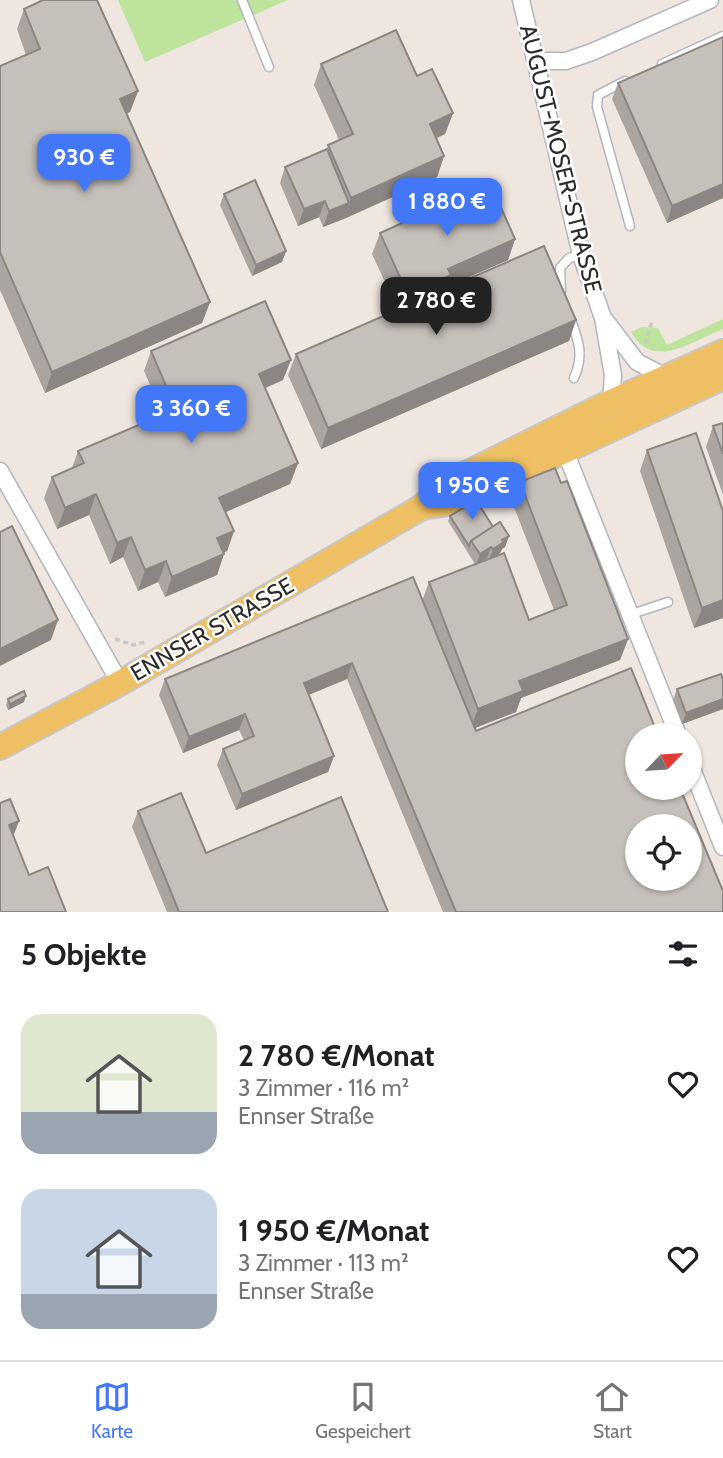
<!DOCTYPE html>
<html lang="de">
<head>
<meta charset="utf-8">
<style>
	:root { --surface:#fff; --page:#f2f2f2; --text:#202124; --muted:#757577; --line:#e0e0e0; --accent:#4278f8 }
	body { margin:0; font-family:Cabin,sans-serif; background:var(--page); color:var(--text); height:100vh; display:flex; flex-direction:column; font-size:26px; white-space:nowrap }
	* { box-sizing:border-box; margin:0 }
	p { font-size:23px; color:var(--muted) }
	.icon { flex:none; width:38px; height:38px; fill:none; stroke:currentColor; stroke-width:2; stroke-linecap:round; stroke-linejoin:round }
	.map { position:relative; height:912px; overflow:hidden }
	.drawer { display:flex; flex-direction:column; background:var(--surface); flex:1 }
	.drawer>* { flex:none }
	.needle { width:46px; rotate:65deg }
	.tools { position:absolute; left:625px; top:723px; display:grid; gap:14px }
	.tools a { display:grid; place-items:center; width:77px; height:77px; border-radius:50%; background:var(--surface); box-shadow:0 2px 5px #0004; font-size:35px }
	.price { position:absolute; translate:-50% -60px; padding:0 16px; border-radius:14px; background:var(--accent); color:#fff; font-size:23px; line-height:46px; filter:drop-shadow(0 2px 4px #0008) }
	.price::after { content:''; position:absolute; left:50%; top:42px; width:21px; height:16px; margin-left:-10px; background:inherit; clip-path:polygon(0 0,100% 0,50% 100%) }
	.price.active { background:#222; color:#fff }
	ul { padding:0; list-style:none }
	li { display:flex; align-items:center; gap:21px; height:175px; padding:0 21px }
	li span { display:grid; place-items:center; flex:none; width:196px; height:140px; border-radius:21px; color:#555 }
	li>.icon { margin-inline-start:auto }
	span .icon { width:84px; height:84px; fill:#fffc; stroke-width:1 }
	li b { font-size:30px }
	h2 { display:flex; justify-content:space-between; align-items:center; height:84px; padding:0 21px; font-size:30px }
	.tabs { display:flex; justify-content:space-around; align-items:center; height:98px; border-top:2px solid var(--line); background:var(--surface); font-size:19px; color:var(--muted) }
	.tabs a { display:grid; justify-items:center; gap:4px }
	.tabs .active { color:var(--accent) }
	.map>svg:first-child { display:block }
</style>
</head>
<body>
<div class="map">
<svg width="723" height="912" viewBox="0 0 723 912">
	<rect width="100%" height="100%" fill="#eee6df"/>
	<g fill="#bde39d">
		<path d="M 118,0 L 288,0 L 145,62 Z"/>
		<path d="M 723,319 L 723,329 C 691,342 653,371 631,332 L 642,327 L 658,328 L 667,345 Z"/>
	</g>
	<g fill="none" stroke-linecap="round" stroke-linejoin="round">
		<g stroke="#b2b6c0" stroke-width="11">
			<g id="lane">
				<path d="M 242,0 L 269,67"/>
				<path d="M 662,64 L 723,36"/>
				<path d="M 625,81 L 598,95 L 597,107 L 630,226"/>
				<path d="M 561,291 L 560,268 L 569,258 L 581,255"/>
				<path d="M 571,320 C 579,342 584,356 574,378"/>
				<path d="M 629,615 L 668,602"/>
			</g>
		</g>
		<g stroke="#b2b6c0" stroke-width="19">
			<g id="street">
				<path d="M 521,0 L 581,255 L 603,318 L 613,375 L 611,402"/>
				<path d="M 536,61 L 566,61 L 592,52 L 710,0"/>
				<path d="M 605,320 L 637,362 L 666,377"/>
				<path d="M 565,451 L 678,735"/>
				<path d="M 0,471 L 120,683"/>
				<path d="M 690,764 L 723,847"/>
			</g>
		</g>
		<g stroke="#c8c8c8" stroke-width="28">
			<g id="primary">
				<path d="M 422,507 L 454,502 L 723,377"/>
				<path d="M 0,747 L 120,683 L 422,507 L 446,484 L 611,402 L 723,352"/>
			</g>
		</g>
		<g stroke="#c8c8c8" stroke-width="3.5" stroke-dasharray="5 3.5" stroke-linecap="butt">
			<path d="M 646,344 L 652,321"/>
			<path d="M 115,639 L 134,645 L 145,642"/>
		</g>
		<use href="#lane" stroke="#fff" stroke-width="8"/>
		<use href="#street" stroke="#fff" stroke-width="16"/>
		<use href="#primary" stroke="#efbf63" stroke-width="24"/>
	</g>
	<g fill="#aaa5a1">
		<path d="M 24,9 L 138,91 L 130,112 L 126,114 L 210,302 L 202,323 L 45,393 L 0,290 L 0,66 L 26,55 L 17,29 Z"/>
		<path d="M 321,64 L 417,76 L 453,113 L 445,134 L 437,138 L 444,156 L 437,177 L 323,227 L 319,217 L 298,226 L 280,183 L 285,167 L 327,149 L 328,145 L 339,140 L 314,85 Z"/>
		<path d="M 618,83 L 723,198 L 667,223 L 612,99 Z"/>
		<path d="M 224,194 L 286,251 L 282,262 L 252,276 L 220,205 Z"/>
		<path d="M 380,233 L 515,239 L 508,260 L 446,287 L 446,289 L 576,320 L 569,341 L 321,449 L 288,375 L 296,354 L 398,310 L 372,254 Z"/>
		<path d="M 151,351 L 283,380 L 265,388 L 298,463 L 290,484 L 226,512 L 234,531 L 227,551 L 224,553 L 217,575 L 165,597 L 158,582 L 138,591 L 123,557 L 110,564 L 89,515 L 57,529 L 44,498 L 52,477 L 72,468 L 78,451 L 163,415 L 144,371 Z"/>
		<path d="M 723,423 L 723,495 L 706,447 L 713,426 Z"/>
		<path d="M 647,450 L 723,618 L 694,628 L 640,471 Z"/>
		<path d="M 520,482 L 628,639 L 620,660 L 521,698 L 516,712 L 475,728 L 476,731 L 723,912 L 443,912 L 347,679 L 309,695 L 334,756 L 328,772 L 236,810 L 217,765 L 223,749 L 244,740 L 239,730 L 183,753 L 159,695 L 165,679 L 422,601 L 429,582 L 475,564 L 448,521 L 450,516 L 493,527 L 509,536 L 505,547 L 502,549 L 500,553 L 493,558 L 529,620 L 554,610 L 512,502 Z"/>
		<path d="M 723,677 L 723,709 L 682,724 L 673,700 L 677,689 L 722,678 Z"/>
		<path d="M 8,699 L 24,702 L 8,710 L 6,705 Z"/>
		<path d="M 138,811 L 206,853 L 388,912 L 167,912 L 132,827 Z"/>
	</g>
	<g fill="#8b8683">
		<path d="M 138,91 L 130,112 L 112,119 L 120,99 Z"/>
		<path d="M 453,113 L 445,134 L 423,144 L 430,124 Z"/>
		<path d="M 444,156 L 437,177 L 344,219 L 351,198 Z"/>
		<path d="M 723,184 L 723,198 L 667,223 L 672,206 Z"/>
		<path d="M 325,201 L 319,217 L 298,226 L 304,209 Z"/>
		<path d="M 349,203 L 344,219 L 323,227 L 329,211 Z"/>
		<path d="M 515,239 L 508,260 L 446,287 L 443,296 L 400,316 L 408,295 L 448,269 Z"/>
		<path d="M 286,251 L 282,262 L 252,276 L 256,265 Z"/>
		<path d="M 210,302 L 202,323 L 45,393 L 52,372 Z"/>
		<path d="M 576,320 L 569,341 L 321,449 L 328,428 Z"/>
		<path d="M 291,360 L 283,380 L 251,394 L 259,374 Z"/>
		<path d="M 298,463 L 290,484 L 212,518 L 219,498 Z"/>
		<path d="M 96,494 L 89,515 L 57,529 L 65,508 Z"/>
		<path d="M 234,531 L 227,551 L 210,559 L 217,538 Z"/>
		<path d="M 509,536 L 505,547 L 502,549 L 500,553 L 489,560 L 493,549 L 502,540 Z"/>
		<path d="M 131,537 L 123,557 L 110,564 L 117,543 Z"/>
		<path d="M 491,547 L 487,558 L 476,565 L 480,554 Z"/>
		<path d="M 224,554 L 217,575 L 165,597 L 172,577 Z"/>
		<path d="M 166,561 L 158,582 L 138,591 L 145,570 Z"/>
		<path d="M 723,600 L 723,618 L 694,628 L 702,608 Z"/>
		<path d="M 58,620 L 51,640 L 0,666 L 0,649 Z"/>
		<path d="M 628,639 L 620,660 L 521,698 L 516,712 L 470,730 L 478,709 L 519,681 Z"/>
		<path d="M 352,663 L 347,679 L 298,699 L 304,683 Z"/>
		<path d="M 26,696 L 24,702 L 8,710 L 10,704 Z"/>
		<path d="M 723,699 L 723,709 L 682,724 L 686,713 Z"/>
		<path d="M 245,714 L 239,730 L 183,753 L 189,737 Z"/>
		<path d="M 334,756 L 328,772 L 236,810 L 242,794 Z"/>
		<path d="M 19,821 L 13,837 L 9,825 Z"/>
	</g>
	<g fill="#c6c0bb" stroke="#8b8683" stroke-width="2" fill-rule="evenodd">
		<path d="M 43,0 L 97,0 L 138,91 L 120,99 L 210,302 L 52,372 L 0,252 L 0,66 L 40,49 L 24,9 Z"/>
		<path d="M 396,30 L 417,76 L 432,69 L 453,113 L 430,124 L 444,156 L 351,198 L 328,145 L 353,134 L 321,64 Z"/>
		<path d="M 723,37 L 723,184 L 672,206 L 618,83 Z"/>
		<path d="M 327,149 L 349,203 L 329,211 L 325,201 L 304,209 L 285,167 Z"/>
		<path d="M 255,180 L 286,251 L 256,265 L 224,194 Z"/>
		<path d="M 490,183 L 515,239 L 448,269 L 451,275 L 408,295 L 380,233 Z"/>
		<path d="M 544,246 L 576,320 L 328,428 L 296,354 Z"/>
		<path d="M 265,301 L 291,360 L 259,374 L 298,463 L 219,498 L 234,531 L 217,538 L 224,554 L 172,577 L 166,561 L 145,570 L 131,537 L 117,543 L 96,494 L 65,508 L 52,477 L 84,463 L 78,451 L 176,409 L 151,351 Z"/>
		<path d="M 723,423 L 723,454 L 713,426 Z"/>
		<path d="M 696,433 L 723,511 L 723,600 L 702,608 L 647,450 Z"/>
		<path d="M 555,468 L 561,483 L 567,481 L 628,639 L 519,681 L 523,691 L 478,709 L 429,582 L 504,553 L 529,620 L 567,605 L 520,482 Z"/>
		<path d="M 476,500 L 493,527 L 471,541 L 469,546 L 450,516 Z"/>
		<path d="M 500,522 L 509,536 L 502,540 L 504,542 L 493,549 L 491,547 L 480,554 L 471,541 Z"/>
		<path d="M 12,526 L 58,620 L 0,649 L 0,532 Z"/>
		<path d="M 413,577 L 476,731 L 631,668 L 658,735 L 637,735 L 637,788 L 680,788 L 723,891 L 723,912 L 456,912 L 352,663 L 304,683 L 334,756 L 242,794 L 223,749 L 254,736 L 245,714 L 189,737 L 165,679 ZM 637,826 L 690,826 L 690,878 L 637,878 Z"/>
		<path d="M 721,674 L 723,680 L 723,699 L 686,713 L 677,689 Z"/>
		<path d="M 24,691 L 26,696 L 10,704 L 8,699 Z"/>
		<path d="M 181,793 L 206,853 L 341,797 L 388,912 L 179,912 L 138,811 Z"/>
		<path d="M 10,799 L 19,821 L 9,825 L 29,875 L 48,867 L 66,912 L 0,912 L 0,803 Z"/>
	</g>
	<g text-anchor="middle" stroke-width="5" stroke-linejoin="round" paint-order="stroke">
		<g font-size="23" fill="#2c2c2c" stroke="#fff">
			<text transform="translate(561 159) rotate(76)" y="8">AUGUST-MOSER-STRASSE</text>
			<text transform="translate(212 629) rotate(-30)" y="8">ENNSER STRASSE</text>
		</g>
	</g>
</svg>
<div class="tools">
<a><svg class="needle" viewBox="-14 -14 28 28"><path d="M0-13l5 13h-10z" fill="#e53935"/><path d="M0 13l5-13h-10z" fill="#757577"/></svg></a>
<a><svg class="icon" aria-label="locate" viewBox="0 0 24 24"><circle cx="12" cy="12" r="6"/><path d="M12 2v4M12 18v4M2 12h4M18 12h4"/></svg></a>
</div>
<b class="price" style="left:84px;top:194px">930 €</b>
<b class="price" style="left:447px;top:238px">1 880 €</b>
<b class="price active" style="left:436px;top:337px">2 780 €</b>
<b class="price" style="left:191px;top:445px">3 360 €</b>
<b class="price" style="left:472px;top:522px">1 950 €</b>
</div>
<section class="drawer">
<h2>5 Objekte<svg class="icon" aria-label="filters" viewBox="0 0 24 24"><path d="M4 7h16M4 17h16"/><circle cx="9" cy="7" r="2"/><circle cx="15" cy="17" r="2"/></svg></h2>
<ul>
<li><span style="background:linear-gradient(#dfe7d0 70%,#9aa5b1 0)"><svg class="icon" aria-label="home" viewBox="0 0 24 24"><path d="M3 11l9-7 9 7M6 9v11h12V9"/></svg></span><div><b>2 780 €/Monat</b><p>3 Zimmer · 116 m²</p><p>Ennser Straße</p></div><svg class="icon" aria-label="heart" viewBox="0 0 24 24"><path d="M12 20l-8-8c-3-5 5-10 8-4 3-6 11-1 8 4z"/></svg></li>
<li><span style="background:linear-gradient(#c9d6e8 75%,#9aa5b1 0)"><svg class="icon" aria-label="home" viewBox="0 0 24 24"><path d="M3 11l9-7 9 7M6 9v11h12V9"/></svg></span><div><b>1 950 €/Monat</b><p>3 Zimmer · 113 m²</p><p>Ennser Straße</p></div><svg class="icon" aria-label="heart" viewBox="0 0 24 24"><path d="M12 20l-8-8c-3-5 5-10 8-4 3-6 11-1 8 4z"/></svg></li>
</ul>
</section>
<nav class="tabs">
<a class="active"><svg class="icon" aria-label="map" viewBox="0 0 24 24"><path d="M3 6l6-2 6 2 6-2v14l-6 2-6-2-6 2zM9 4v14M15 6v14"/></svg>Karte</a>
<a><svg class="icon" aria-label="saved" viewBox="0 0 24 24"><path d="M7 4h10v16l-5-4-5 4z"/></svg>Gespeichert</a>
<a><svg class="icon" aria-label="home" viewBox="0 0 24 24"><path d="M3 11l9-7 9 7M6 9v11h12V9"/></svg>Start</a>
</nav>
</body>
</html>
